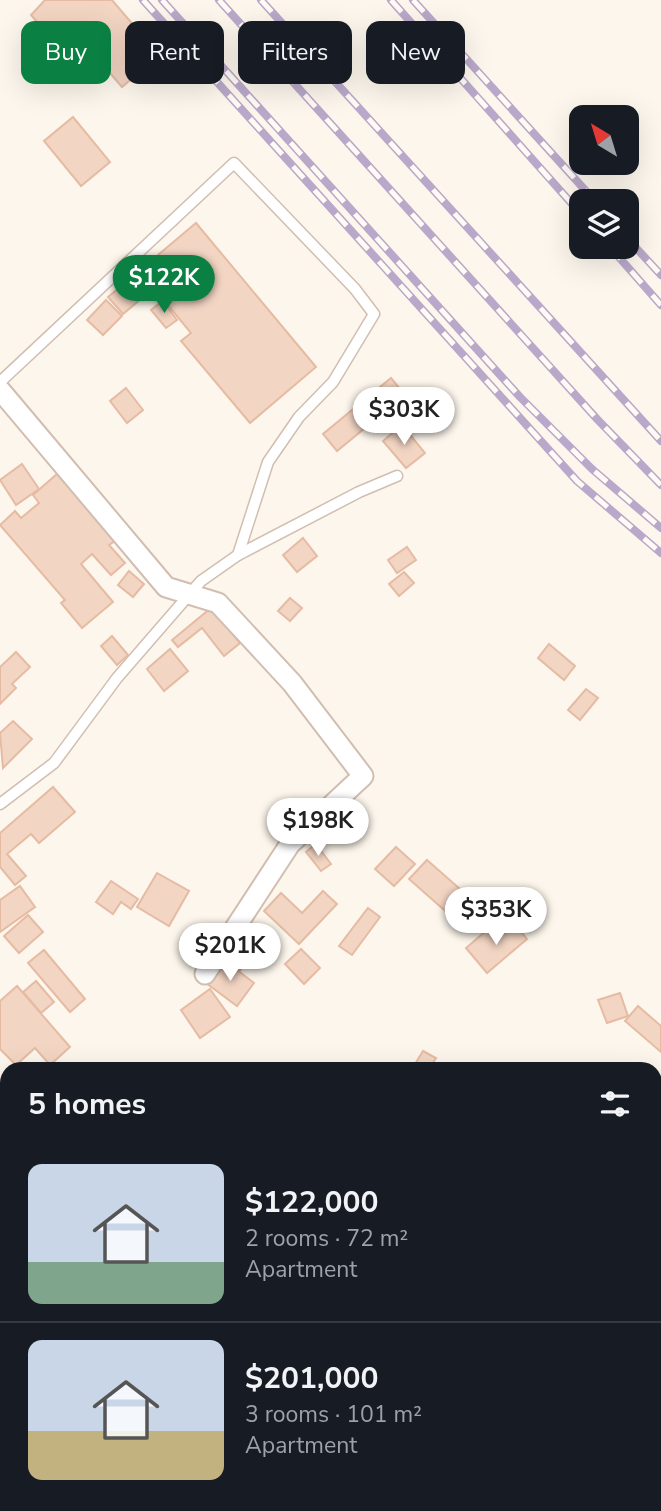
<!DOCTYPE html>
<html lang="en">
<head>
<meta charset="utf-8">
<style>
	:root { --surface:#171b24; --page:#242831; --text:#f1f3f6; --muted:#9ea1a6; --line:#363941; --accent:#0b8043 }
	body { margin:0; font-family:"Nunito Sans",sans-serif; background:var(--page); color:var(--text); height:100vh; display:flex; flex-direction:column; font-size:26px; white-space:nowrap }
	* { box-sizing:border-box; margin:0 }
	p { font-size:23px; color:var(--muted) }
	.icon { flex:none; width:38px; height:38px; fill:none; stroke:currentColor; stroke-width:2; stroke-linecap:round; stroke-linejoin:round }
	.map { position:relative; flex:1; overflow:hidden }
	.drawer { position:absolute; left:0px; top:1062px; width:662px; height:450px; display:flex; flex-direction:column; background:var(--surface); border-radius:21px 21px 0 0; box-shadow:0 7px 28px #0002 }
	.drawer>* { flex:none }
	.guide { position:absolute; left:21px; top:21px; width:620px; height:63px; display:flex; gap:14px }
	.needle { width:46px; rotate:322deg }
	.buttons { position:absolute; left:569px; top:105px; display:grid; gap:14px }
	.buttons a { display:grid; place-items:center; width:70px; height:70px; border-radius:14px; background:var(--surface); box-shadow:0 7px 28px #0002; font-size:35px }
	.price { position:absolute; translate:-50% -60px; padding:0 16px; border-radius:24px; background:#fff; color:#222; font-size:23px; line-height:46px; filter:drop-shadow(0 2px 4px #0008) }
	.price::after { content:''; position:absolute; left:50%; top:42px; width:21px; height:16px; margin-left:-10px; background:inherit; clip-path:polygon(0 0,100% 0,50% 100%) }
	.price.active { background:var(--accent); color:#fff }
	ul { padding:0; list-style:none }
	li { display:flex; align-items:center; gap:21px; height:175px; padding:0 28px }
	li+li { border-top:2px solid var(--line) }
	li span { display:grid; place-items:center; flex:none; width:196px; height:140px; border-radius:14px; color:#555 }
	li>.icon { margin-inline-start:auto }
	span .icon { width:84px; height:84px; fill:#fffc; stroke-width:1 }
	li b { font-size:30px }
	h2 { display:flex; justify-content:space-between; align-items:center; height:84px; padding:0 28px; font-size:30px }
	.pill { padding:0 24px; border-radius:14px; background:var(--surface); box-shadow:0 7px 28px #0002; font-size:24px; line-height:63px }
	.pill.active { background:var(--accent); color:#fff }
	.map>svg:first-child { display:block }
</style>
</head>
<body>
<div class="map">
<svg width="661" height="1511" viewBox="0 0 661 1511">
	<rect width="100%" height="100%" fill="#fdf6ec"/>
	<g fill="#f3d5c3" stroke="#e6bba3" stroke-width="2">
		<path d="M 45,0 L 112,0 L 159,55 L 122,87 L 86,45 L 69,59 L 31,15 Z"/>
		<path d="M 73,117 L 110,162 L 81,186 L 44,141 Z"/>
		<path d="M 196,223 L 316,367 L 250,423 L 181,341 L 191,333 L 154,288 L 123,314 L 108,297 Z"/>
		<path d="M 106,300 L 122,316 L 103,335 L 87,320 Z"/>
		<path d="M 163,301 L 177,320 L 166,328 L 151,310 Z"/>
		<path d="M 391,378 L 405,395 L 337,451 L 323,434 Z"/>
		<path d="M 126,388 L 143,410 L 127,423 L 110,401 Z"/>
		<path d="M 402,425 L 425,453 L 406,468 L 383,441 Z"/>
		<path d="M 22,464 L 39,489 L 16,505 L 0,480 Z"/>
		<path d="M 57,474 L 115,541 L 109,545 L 125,563 L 111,575 L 92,554 L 81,564 L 113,602 L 82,628 L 61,603 L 65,600 L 0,525 L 15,511 L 21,518 L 39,503 L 33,495 Z"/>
		<path d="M 303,538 L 317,556 L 297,572 L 283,555 Z"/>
		<path d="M 407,547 L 416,560 L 397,573 L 388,560 Z"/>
		<path d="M 129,571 L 144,584 L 133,597 L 118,585 Z"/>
		<path d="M 404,572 L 414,583 L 399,596 L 389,584 Z"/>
		<path d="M 290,598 L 302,608 L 290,621 L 278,611 Z"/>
		<path d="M 211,608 L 240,643 L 224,656 L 202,628 L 178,647 L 172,640 Z"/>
		<path d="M 112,636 L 128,655 L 117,665 L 101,646 Z"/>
		<path d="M 549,644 L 575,666 L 564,680 L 538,658 Z"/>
		<path d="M 170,649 L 188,671 L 164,691 L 147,669 Z"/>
		<path d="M 16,652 L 30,667 L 12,684 L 16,688 L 0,704 L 0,667 Z"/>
		<path d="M 586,689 L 598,698 L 580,720 L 568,710 Z"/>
		<path d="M 13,721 L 32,739 L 3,768 L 0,733 Z"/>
		<path d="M 53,787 L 75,812 L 39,843 L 31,834 L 7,854 L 26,876 L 15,885 L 0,867 L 0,833 Z"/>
		<path d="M 316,844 L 331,864 L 321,871 L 306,852 Z"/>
		<path d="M 396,847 L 415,864 L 394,886 L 375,869 Z"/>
		<path d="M 427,860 L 468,896 L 451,916 L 409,879 Z"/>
		<path d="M 157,873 L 189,891 L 169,926 L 137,907 Z"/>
		<path d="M 111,881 L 138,899 L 131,909 L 121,902 L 113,914 L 96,902 Z"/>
		<path d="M 20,886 L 35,907 L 0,932 L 0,900 Z"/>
		<path d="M 323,891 L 337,904 L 299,944 L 264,911 L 281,893 L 302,913 Z"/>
		<path d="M 477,900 L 486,911 L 469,926 L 461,915 Z"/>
		<path d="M 368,908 L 380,917 L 352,955 L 339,946 Z"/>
		<path d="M 490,908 L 509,926 L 497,939 L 478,921 Z"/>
		<path d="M 28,915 L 43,932 L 19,953 L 4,936 Z"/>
		<path d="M 515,924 L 527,939 L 487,973 L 466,948 L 487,930 L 496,940 Z"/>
		<path d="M 236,949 L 249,959 L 240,970 L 228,960 Z"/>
		<path d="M 301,949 L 320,968 L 304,984 L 285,964 Z"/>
		<path d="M 44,950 L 85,999 L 70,1012 L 28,963 Z"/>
		<path d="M 224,960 L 254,983 L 237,1006 L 206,983 Z"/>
		<path d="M 36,981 L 54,1002 L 41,1013 L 23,992 Z"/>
		<path d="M 17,986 L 70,1047 L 50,1065 L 35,1048 L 16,1065 L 0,1049 L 0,1001 Z"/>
		<path d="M 210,989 L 230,1017 L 200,1038 L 181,1010 Z"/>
		<path d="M 620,993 L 628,1016 L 607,1023 L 598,1000 Z"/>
		<path d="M 638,1006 L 661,1026 L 661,1052 L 625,1021 Z"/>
		<path d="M 423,1051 L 436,1058 L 429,1069 L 412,1069 Z"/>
		<path d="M 661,1077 L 661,1109 L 654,1104 L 654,1084 Z"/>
		<path d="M 654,1226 L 661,1233 L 654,1242 Z"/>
		<path d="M 426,1505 L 433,1505 L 438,1511 L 419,1511 Z"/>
	</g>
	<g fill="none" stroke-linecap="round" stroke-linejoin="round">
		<g stroke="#d1beb0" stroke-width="13">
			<g id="service">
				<path d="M 0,382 L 234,163 L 355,289 L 374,314 L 333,382 L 299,417 L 268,462 L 238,555 L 201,581 L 117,678 L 54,763 L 0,804"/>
				<path d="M 238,555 L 359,492 L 397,476"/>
				<path d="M 0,1098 L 7,1105"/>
				<path d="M 337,1505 L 341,1511"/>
			</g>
		</g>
		<g stroke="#d1beb0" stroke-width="23">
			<path id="minor" d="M 0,390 L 166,587 L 218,603 L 292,683 L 363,776 L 290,844 L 205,974"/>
		</g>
		<use href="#service" stroke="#fff" stroke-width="10"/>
		<use href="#minor" stroke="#fff" stroke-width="19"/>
		<g stroke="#b9a8c9" stroke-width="8">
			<g id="rail">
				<path d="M 143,0 L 577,481 L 661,553"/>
				<path d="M 162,0 L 520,397 L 592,469 L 661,528"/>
				<path d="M 219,0 L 597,419 L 661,485"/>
				<path d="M 261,0 L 661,441"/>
				<path d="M 391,0 L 581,214"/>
				<path d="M 413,0 L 595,201"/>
				<path d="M 626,237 L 661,275"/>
				<path d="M 610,247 L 661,305"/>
			</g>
		</g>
		<use href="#rail" stroke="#fffaf3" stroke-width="5" stroke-dasharray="16" stroke-linecap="butt"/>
	</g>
</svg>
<div class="buttons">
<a><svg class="needle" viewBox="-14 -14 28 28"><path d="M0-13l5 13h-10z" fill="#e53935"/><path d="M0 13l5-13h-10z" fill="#9ea1a6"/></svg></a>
<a><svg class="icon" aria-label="layers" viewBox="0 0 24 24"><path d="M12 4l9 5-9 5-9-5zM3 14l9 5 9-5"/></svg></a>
</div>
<b class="price active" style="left:164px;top:315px">$122K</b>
<b class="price" style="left:404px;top:447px">$303K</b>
<b class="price" style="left:318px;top:858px">$198K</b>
<b class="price" style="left:496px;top:947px">$353K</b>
<b class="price" style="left:230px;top:983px">$201K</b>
<div class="guide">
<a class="pill active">Buy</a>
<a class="pill">Rent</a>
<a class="pill">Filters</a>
<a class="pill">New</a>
</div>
<section class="drawer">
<h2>5 homes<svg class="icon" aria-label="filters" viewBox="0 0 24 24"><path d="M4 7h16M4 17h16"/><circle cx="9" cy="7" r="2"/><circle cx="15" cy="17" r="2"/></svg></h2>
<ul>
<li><span style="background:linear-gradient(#c9d6e8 70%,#7fa58c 0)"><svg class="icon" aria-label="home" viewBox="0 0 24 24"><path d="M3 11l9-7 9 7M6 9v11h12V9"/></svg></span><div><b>$122,000</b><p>2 rooms · 72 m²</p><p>Apartment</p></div></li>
<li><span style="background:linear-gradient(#c9d6e8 65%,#c2b280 0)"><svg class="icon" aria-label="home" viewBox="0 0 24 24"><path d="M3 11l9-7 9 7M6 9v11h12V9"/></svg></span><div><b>$201,000</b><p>3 rooms · 101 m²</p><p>Apartment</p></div></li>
</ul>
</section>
</div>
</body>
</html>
